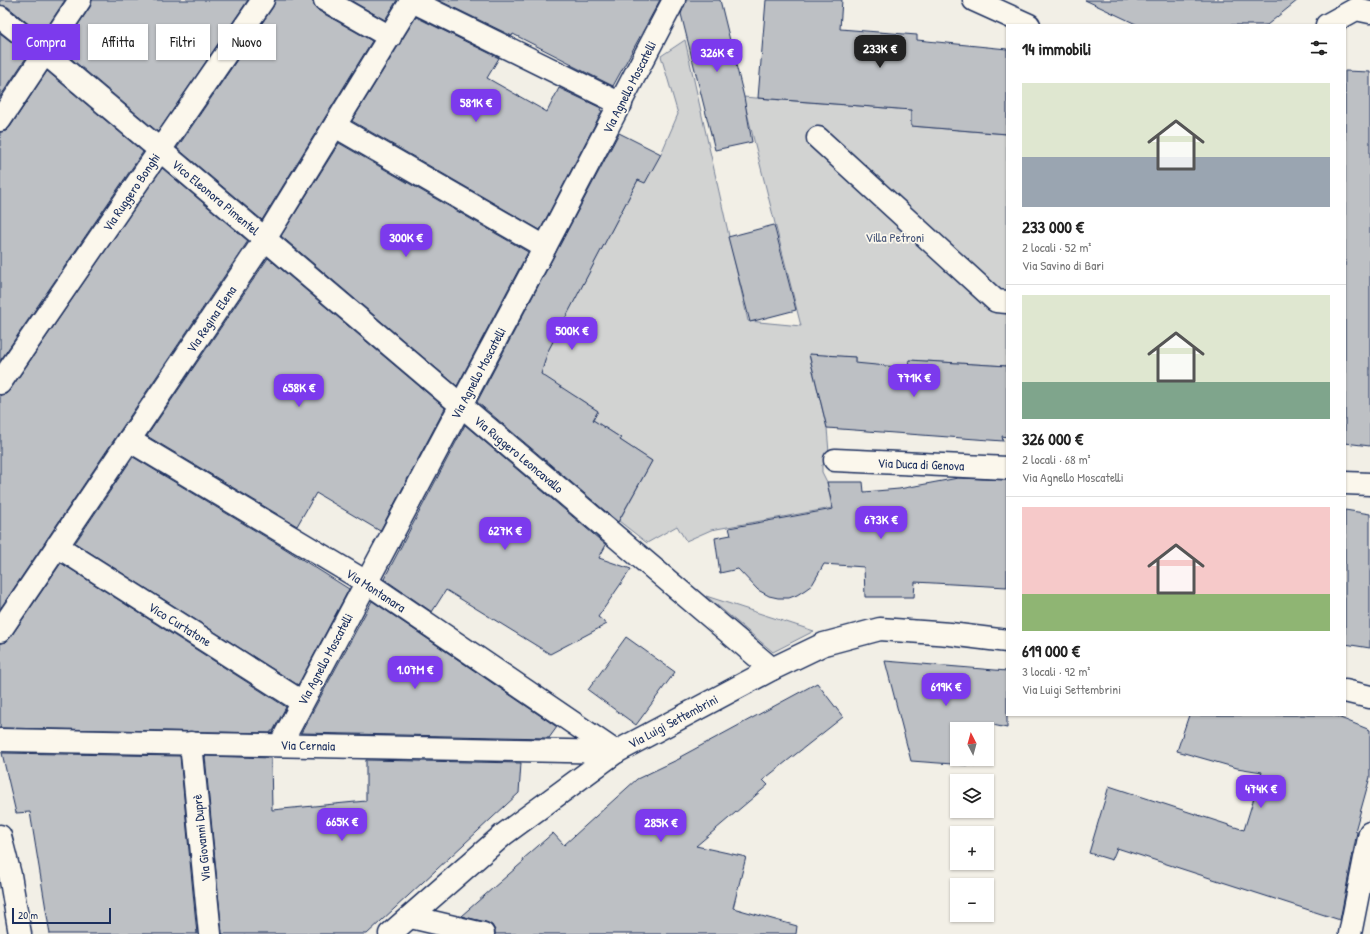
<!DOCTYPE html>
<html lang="it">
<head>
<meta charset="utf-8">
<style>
	:root { --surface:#fff; --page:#f6f6f6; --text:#222; --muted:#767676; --line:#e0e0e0; --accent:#7c3aed }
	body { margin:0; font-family:"Patrick Hand",sans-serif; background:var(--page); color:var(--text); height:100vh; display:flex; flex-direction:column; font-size:15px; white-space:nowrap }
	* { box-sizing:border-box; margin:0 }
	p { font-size:13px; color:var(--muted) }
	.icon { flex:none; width:22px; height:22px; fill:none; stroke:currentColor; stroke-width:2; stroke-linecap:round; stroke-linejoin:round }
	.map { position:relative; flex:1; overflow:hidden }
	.panel { position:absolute; left:1006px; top:24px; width:340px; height:692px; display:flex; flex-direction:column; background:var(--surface); border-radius:0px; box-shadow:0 1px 3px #0004 }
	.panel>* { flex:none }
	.guide { position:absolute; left:12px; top:24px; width:380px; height:36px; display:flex; gap:8px }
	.needle { width:26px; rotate:354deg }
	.buttons { position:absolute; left:950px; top:722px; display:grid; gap:8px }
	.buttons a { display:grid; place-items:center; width:44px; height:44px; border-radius:0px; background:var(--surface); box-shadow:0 1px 3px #0004; font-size:20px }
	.scale { position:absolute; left:12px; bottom:10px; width:99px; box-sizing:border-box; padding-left:4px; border:2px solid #1b2f5e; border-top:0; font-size:11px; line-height:14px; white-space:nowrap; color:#1b2f5e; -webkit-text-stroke:3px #fbf7ec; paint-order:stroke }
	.price { position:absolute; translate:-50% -34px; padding:0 9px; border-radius:8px; background:var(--accent); color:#fff; font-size:13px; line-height:26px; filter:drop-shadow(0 1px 2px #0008) }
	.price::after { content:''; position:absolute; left:50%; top:24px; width:12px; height:9px; margin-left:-6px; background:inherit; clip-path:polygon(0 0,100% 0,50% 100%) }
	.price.selected { background:#222; color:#fff }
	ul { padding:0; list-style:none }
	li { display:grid; align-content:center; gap:8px; height:212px; padding:0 16px }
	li+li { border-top:1px solid var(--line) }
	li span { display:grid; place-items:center; height:124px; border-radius:0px; color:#555 }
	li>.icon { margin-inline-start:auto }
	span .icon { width:72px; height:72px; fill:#fffc; stroke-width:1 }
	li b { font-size:17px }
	h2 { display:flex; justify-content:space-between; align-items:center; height:48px; padding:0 16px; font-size:17px }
	.chip { padding:0 14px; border-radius:0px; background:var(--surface); box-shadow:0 1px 3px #0004; font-size:14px; line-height:36px }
	.chip.selected { background:var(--accent); color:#fff }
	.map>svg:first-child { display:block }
</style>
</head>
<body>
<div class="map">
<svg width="1370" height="934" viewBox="0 0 1370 934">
	<rect width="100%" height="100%" fill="#f2efe6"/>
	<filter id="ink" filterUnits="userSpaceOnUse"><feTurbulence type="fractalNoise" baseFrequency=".025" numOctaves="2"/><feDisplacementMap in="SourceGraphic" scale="8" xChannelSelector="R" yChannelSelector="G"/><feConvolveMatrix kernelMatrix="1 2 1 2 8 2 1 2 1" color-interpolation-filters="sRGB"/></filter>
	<g filter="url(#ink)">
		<g fill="#d2d3d2" stroke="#768198">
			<path d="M 685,40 L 748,321 L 801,326 L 743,97 L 911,110 L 911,126 L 1007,134 L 1007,366 L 909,360 L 908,384 L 855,363 L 855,357 L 809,355 L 827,428 L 830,465 L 822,465 L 822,472 L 827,482 L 832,508 L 711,530 L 686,541 L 677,526 L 647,543 L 619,521 L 652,461 L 620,440 L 621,438 L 593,420 L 598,411 L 578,398 L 540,377 L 548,350 L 638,180 L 661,154 L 678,114 L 661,56 Z"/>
			<path d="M 706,596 L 814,631 L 773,652 Z"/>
		</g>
		<g fill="#bdc0c4" stroke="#1b2f5e">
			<path d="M 0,0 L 65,0 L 42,35 L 8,7 L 0,5 Z"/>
			<path d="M 92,0 L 248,0 L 158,132 L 61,50 L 90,7 Z"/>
			<path d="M 275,0 L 313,0 L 314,6 L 319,11 L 372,41 L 262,220 L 177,148 L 273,7 Z"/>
			<path d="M 350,0 L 397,0 L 385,20 Z"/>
			<path d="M 438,0 L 660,0 L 613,86 L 571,65 L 572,64 L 513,34 L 512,36 Z"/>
			<path d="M 686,0 L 720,0 L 744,97 L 752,142 L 715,150 L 681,14 Z"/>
			<path d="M 766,0 L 842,0 L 840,29 L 917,35 L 917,40 L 1007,49 L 1007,134 L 911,126 L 911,110 L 758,98 Z"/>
			<path d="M 1085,0 L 1298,0 L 1267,25 L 1138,25 Z"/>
			<path d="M 416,17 L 499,58 L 487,78 L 547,112 L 559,88 L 601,108 L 600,110 L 602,111 L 540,230 L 352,121 Z"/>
			<path d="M 0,33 L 28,55 L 0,97 Z"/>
			<path d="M 47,71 L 143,152 L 0,361 L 0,132 L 6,131 L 10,127 Z"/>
			<path d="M 1345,71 L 1370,72 L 1370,446 L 1345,443 Z"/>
			<path d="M 619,133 L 661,154 L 645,183 L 638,180 L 548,351 L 541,374 L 598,411 L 593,420 L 621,438 L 620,440 L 652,461 L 618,522 L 477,402 Z"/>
			<path d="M 339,143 L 528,252 L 457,386 L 281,236 Z"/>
			<path d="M 162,168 L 248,241 L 0,609 L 0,395 L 6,394 L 10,390 Z"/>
			<path d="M 774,225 L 796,310 L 750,322 L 728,237 Z"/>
			<path d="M 268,258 L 445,408 L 380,531 L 316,493 L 297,526 L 147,436 Z"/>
			<path d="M 809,354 L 855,357 L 855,363 L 908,368 L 909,360 L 1007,366 L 1007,437 L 1002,436 L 1003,441 L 827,428 Z"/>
			<path d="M 465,425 L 606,545 L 599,558 L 631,569 L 598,617 L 607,624 L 550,654 L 446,590 L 432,612 L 384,579 Z"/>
			<path d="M 133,457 L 284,548 L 349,589 L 298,685 L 75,543 Z"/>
			<path d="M 958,478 L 1007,480 L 1007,587 L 915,582 L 914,597 L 865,597 L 864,567 L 824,564 L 812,585 L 805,590 L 797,595 L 789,598 L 778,598 L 769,596 L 758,590 L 738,569 L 720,573 L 715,538 L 731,535 L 729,528 L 833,509 L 827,482 L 863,482 L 864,492 L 899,489 Z"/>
			<path d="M 1345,510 L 1370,514 L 1370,648 L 1345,644 Z"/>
			<path d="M 61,563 L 286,707 L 273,731 L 271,731 L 271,733 L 0,728 L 0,643 L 6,642 L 10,638 Z"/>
			<path d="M 372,601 L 557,727 L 549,738 L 301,733 Z"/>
			<path d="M 626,637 L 675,672 L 636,725 L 588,690 Z"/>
			<path d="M 885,661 L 1007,671 L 1007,728 L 988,724 L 987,730 L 987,729 L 957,729 L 957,759 L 981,759 L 980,766 L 911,761 Z"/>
			<path d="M 817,683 L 843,717 L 763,780 L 768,785 L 696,846 L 746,857 L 733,908 L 797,926 L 796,934 L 495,934 L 495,930 L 492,925 L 486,922 L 461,916 L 524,861 L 523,859 L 553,833 L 564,845 L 637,779 L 681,758 L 680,757 Z"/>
			<path d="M 1189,715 L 1333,715 L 1370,730 L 1370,777 L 1355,831 L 1357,832 L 1340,920 L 1117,848 L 1112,860 L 1089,853 L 1109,786 L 1244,830 L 1262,772 L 1237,768 L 1177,751 Z"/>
			<path d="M 2,753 L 180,756 L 197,934 L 50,934 L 30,812 L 16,813 Z"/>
			<path d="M 205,756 L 271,758 L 272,810 L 366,801 L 366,760 L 521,763 L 519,793 L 367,934 L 222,934 Z"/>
		</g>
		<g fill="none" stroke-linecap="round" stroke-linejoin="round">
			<g stroke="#1b2f5e" stroke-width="25">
				<g id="street">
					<path d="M 325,0 L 390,37"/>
					<path d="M 412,1 L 621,104"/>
					<path d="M 0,17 L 45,53 L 160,150 L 772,669"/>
					<path d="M 0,120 L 80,0"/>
					<path d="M 335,126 L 545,247"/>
					<path d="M 818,138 L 996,301 L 1007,302"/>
					<path d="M 0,383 L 263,0"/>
					<path d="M 129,440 L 366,582 L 616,752"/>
					<path d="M 835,460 L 1007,468"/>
					<path d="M 1345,483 L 1370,484"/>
					<path d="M 57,546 L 302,702"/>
					<path d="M 0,631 L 265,239 L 412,0"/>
					<path d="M 1345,691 L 1370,697"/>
					<path d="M 0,740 L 616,752"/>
					<path d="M 191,743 L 210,934"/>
					<path d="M 280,745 L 545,247 L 674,0"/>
					<path d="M 0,836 L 10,875 L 20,934"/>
					<path d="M 411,917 L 483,934"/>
					<path d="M 390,934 L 503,835 L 616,752 L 772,669 L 824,644 L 880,629 L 950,634 L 1007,641"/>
				</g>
			</g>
			<g stroke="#1b2f5e" stroke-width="25">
				<g id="secondary">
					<path d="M 974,0 L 1029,25"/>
					<path d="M 1327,25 L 1356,9 L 1370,12"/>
					<path d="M 1350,934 L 1370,833"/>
				</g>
			</g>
			<use href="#street" stroke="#fbf7ec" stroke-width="22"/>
			<use href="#secondary" stroke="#fbf7ec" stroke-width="22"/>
		</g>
	</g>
	<g text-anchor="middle" stroke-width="3.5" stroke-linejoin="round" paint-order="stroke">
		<g font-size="13" fill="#1b2f5e" stroke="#fbf7ec">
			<text transform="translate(629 87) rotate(-63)" y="5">Via Agnello Moscatelli</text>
			<text transform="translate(131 192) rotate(-56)" y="5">Via Ruggero Bonghi</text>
			<text transform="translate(216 197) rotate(40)" y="5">Vico Eleonora Pimentel</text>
			<text transform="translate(211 319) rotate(-56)" y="5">Via Regina Elena</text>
			<text transform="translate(478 373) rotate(-62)" y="5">Via Agnello Moscatelli</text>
			<text transform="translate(519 454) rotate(40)" y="5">Via Ruggero Leoncavallo</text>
			<text transform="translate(921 464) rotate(2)" y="5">Via Duca di Genova</text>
			<text transform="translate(376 590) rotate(33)" y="5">Via Montanara</text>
			<text transform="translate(180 624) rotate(32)" y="5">Vico Curtatone</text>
			<text transform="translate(325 659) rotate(-62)" y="5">Via Agnello Moscatelli</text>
			<text transform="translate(673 721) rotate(-28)" y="5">Via Luigi Settembrini</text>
			<text transform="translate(308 745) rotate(1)" y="5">Via Cernaia</text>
			<text transform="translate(201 838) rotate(-96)" y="5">Via Giovanni Duprè</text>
		</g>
		<g font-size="13" fill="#49587b" stroke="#fbf7ec">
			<text x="895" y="242">Villa Petroni</text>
		</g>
	</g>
</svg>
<div class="buttons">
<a><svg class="needle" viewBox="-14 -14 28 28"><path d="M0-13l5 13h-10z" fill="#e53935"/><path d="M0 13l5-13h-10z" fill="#767676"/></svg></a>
<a><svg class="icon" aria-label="layers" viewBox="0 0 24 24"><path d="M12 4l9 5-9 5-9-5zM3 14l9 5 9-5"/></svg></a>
<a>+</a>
<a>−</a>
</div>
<div class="scale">20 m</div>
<b class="price selected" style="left:880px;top:69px">233K €</b>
<b class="price" style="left:717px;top:73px">326K €</b>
<b class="price" style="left:476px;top:123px">581K €</b>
<b class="price" style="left:406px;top:258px">300K €</b>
<b class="price" style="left:572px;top:351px">500K €</b>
<b class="price" style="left:914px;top:398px">771K €</b>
<b class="price" style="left:299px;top:408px">658K €</b>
<b class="price" style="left:881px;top:540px">673K €</b>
<b class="price" style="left:505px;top:551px">627K €</b>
<b class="price" style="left:415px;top:690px">1.07M €</b>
<b class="price" style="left:946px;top:707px">619K €</b>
<b class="price" style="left:1261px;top:809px">474K €</b>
<b class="price" style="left:342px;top:842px">665K €</b>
<b class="price" style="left:661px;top:843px">285K €</b>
<div class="guide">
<a class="chip selected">Compra</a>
<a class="chip">Affitta</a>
<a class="chip">Filtri</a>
<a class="chip">Nuovo</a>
</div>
<section class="panel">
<h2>14 immobili<svg class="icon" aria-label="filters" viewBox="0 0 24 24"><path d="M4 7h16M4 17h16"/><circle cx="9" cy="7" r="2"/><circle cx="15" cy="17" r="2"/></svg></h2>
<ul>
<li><span style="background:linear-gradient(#dfe7d0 60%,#9aa5b1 0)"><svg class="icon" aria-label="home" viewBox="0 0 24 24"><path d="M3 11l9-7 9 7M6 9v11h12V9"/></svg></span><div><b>233 000 €</b><p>2 locali · 52 m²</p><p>Via Savino di Bari</p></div></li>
<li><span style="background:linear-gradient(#dfe7d0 70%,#7fa58c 0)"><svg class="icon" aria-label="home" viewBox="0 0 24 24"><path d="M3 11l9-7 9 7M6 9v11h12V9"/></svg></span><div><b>326 000 €</b><p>2 locali · 68 m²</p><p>Via Agnello Moscatelli</p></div></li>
<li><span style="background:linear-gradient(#f6c9c9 70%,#8fb573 0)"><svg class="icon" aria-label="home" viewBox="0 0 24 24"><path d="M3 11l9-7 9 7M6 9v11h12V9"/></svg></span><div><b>619 000 €</b><p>3 locali · 92 m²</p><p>Via Luigi Settembrini</p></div></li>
</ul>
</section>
</div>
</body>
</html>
